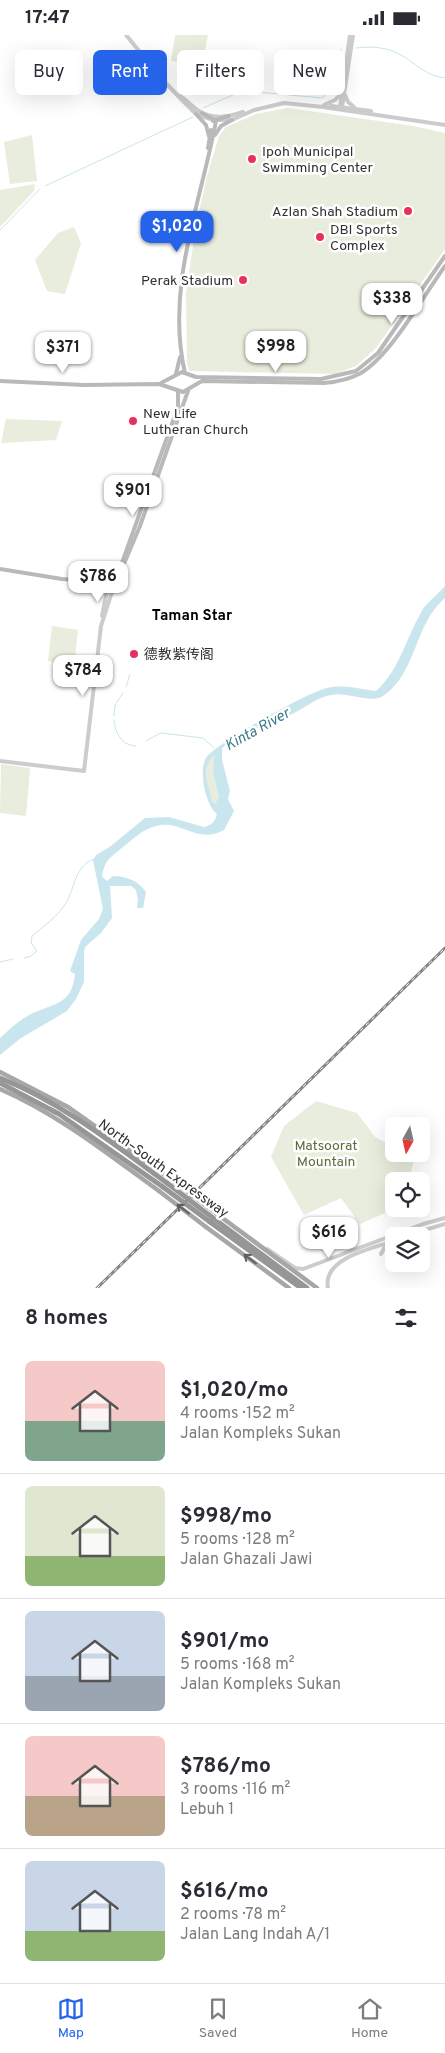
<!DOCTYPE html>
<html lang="en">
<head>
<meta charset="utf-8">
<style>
	:root { --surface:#fff; --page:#f2f2f3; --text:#2b2b33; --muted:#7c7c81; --line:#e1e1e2; --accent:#2563eb }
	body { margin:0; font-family:Overpass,"Noto Sans SC",sans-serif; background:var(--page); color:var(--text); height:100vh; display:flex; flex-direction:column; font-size:19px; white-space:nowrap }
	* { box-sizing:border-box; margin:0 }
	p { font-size:16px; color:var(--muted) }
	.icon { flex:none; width:28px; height:28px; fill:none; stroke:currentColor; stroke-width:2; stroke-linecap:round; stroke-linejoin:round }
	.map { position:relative; height:1253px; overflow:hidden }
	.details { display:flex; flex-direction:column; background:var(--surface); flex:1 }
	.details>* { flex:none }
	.hud { position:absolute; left:15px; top:15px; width:415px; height:45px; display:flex; gap:10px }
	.needle { width:32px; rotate:188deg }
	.tools { position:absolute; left:385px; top:1082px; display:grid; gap:10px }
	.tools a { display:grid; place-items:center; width:45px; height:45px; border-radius:8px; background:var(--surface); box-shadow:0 5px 20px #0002; font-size:25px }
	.price { position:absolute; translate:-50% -42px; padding:0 11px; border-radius:10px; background:#fff; color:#222; font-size:16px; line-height:32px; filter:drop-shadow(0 1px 2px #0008) }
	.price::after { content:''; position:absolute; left:50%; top:30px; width:15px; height:11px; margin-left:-8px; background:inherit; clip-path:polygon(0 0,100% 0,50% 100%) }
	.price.selected { background:var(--accent); color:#fff }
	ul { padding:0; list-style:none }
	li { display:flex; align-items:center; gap:15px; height:125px; padding:0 25px }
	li+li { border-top:1px solid var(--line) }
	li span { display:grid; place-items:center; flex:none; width:140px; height:100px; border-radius:8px; color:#555 }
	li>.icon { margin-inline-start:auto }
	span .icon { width:60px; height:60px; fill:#fffc; stroke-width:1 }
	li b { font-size:21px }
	h2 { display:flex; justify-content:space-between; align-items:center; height:60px; padding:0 25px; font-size:21px }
	.pill { padding:0 18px; border-radius:8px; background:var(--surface); box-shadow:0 5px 20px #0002; font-size:18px; line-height:45px }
	.pill.selected { background:var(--accent); color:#fff }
	.status { display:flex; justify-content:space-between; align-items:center; height:35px; padding:0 25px; background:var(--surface); direction:ltr }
	.status svg { height:14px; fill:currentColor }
	.tab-bar { display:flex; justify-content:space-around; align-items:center; height:70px; border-top:1px solid var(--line); background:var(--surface); font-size:14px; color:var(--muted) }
	.tab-bar a { display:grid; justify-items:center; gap:2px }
	.tab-bar .selected { color:var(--accent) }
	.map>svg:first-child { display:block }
</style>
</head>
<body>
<div class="status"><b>17:47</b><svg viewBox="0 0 49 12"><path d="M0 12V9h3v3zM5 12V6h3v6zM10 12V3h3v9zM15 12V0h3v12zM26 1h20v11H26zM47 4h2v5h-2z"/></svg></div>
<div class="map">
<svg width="445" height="1253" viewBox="0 0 445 1253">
	<rect width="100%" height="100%" fill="#fff"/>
	<g fill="#e8eddd">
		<path d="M 175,0 L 208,0 L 202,31 L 171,26 Z"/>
		<path d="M 288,73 L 413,91 L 445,98 L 445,214 L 376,313 L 356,331 L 335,339 L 189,336 L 187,328 L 186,259 L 196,190 L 207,141 L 219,101 L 226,92 L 256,79 Z"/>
		<path d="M 32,100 L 37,146 L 10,149 L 4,107 Z"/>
		<path d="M 35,149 L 34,156 L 0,192 L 0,155 Z"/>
		<path d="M 74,192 L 81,208 L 65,259 L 47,256 L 35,225 L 58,198 Z"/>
		<path d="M 6,384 L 62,386 L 56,405 L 1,408 Z"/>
		<path d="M 52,591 L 78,595 L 74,630 L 48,626 Z"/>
		<path d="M 214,719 L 213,738 L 219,762 L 215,769 L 212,766 C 208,746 198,738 214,719 Z"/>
		<path d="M 1,729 L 29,733 L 30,735 L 26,781 L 0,778 Z"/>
		<path d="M 316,1066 L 357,1078 L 375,1102 L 394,1112 L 394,1119 L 407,1119 L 415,1123 L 408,1146 L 394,1146 L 392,1175 L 360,1189 L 341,1163 L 304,1180 L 271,1122 L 284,1091 Z"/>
	</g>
	<path fill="#c9e5ed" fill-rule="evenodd" d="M 445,551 L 445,563 C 414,589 417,638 383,661 C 371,669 346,656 331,660 C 315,663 304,674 290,680 C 273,687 235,701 222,713 L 222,725 L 230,756 L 228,764 L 234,776 L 224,795 C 196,810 182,784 156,791 C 143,794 133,804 123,812 C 111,822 104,825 102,842 L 107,846 L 113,841 C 127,841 138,846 146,857 L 143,873 L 137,873 L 138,865 L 136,855 L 131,851 L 110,851 L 112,883 L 101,898 L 86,911 L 84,916 L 84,947 L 76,964 L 67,976 L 21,1003 L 0,1020 L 0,1003 C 9,995 19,985 31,979 C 54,968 72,970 75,939 L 70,936 L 81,905 L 99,884 L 103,874 L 93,825 L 96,820 L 111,811 L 145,783 L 169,782 L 204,792 C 212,790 215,787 217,779 C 206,770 198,737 206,723 C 214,709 310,656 327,653 C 344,649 359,654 376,656 C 400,635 407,600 423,574 C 429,566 438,559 445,551 ZM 214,720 L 213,738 L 219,762 L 215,769 L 212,766 C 209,748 199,736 214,720 Z"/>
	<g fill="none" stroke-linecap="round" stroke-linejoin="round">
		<g stroke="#c9e5ed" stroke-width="1">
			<path d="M 356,13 C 374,11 387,12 403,21 C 417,30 427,41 445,43"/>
			<path d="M 203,73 L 242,56 L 247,56 L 322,63 L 335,52 L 341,14"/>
			<path d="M 45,151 L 193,82"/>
			<path d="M 0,195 L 40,154"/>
			<path d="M 126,652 L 130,639"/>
			<path d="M 114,681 L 115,670 L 123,658"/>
			<path d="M 114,685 C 115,698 122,711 136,711"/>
			<path d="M 146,706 L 161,698 L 203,703 L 214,713"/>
			<path d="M 24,923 L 31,921 L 37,916 L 31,908 L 32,901 C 43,892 58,881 66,868 C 75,853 75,829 95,824"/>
			<path d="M 0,927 L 13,924"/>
		</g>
		<g stroke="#ccc" stroke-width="4">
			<path d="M 126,0 L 162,44 L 181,64 L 196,79 L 213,85 L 232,85 L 254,75 L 284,68 L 323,72 L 445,90"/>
			<path d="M 345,60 L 348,67 L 354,72"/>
			<path d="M 180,61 C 187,65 192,72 199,76 C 213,85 229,82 243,77"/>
			<path d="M 324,70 L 335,65 L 341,59"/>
			<path d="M 331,71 L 371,76"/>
			<path d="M 340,72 L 350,0"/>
			<path d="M 342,72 L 353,0"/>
			<path d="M 102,581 L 108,551"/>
			<path d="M 0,726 L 84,736 L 101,591 L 114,551"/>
			<path d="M 405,1201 L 445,1189"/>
			<path d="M 267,1214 L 295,1233 L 303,1234 L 423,1189 L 445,1183"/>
			<path d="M 381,1219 L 387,1208"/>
			<path d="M 328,1253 C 322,1223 373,1213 394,1206"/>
		</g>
		<g stroke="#b9b9b9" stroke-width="4">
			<path d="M 196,79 L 206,90 L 209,101"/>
			<path d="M 213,86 L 229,81"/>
			<path d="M 215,100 L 221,91 L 232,85"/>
			<path d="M 208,113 L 211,95"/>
			<path d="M 185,338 C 165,253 201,167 216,86 L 202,78"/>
			<path d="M 176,339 L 180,322"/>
			<path d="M 0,346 L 84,350 L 159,349 L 183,357 L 202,346 L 324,348 C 336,347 350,344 361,338 C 391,320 424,260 445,231"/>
			<path d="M 161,348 L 182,337 L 196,342 L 321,344 L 356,336 L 378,318 L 445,221"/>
			<path d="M 0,534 L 62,544 L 105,547 L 109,552 L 115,550 L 140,491 L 188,356"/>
			<path d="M 86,544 L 113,541 L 123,525 L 178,372 L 178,356"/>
		</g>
		<g stroke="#a7a7a7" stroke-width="4.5">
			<path d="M 0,1037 L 68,1072 L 169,1143"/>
			<path d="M 0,1054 C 58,1079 108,1119 159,1156"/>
			<path d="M 217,1179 L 317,1253"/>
			<path d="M 206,1192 L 289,1253"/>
		</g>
		<g stroke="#969696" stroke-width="5">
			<path d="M 0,1043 C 61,1067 114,1109 167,1148"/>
			<path d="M 0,1048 L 59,1079 L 163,1152"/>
			<path d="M 213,1183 L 307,1253"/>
			<path d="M 210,1187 L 301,1253"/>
		</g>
		<g stroke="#848484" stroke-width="3">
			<path id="rail" d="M 97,1253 L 445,913"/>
		</g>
		<use href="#rail" stroke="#fff" stroke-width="1" stroke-dasharray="4" stroke-linecap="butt"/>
		<g stroke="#a7a7a7" stroke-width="4.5">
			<path d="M 169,1143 L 217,1179"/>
			<path d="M 159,1156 L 206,1192"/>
		</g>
		<g stroke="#969696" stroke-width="5">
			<path d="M 167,1148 L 213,1183"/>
			<path d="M 163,1152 L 210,1187"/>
		</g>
	</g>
	<defs><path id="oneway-shaft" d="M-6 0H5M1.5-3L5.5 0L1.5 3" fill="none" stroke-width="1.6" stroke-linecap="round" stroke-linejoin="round" transform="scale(1.25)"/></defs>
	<g stroke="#5f5f5f">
		<use href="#oneway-shaft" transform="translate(183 1174) rotate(-143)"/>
		<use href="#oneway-shaft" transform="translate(250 1224) rotate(-143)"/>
	</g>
	<g fill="#e8305e" stroke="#fff" stroke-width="2">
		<circle cx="252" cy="124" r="5"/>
		<circle cx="408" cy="176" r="5"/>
		<circle cx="320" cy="202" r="5"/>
		<circle cx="243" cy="245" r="5"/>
		<circle cx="133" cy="386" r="5"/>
		<circle cx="134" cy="619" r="5"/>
	</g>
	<g text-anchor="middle" stroke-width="5" stroke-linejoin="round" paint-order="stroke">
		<g font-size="14" fill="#2f2f2f" stroke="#fff" text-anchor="start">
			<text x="262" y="121">Ipoh Municipal<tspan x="262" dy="16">Swimming Center</tspan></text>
			<text x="398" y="181" text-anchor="end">Azlan Shah Stadium</text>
			<text x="330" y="199">DBI Sports<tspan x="330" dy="16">Complex</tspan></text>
			<text x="233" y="250" text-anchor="end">Perak Stadium</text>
			<text x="143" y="383">New Life<tspan x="143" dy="16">Lutheran Church</tspan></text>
			<text x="144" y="624">德教紫传阁</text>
		</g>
		<g font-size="14" fill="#5b6c3c" stroke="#fff">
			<text x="326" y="1115">Matsoorat<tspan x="326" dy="16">Mountain</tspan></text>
		</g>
		<g font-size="14" fill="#2f2f2f" stroke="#fff">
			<text transform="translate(164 1133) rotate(36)" y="5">North–South Expressway</text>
		</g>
		<g font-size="15" font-weight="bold" fill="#000" stroke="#fff">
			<text x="192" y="585">Taman Star</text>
		</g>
		<g font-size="15" font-style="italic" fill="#3a7b8c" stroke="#fff">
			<text transform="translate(257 694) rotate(-29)" y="5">Kinta River</text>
		</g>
	</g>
</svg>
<div class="tools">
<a><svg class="needle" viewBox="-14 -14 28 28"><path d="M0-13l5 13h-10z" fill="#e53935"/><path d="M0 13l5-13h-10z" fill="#7c7c81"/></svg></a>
<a><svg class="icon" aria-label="locate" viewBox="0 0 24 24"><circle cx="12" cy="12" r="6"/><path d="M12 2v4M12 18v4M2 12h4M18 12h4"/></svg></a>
<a><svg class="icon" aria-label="layers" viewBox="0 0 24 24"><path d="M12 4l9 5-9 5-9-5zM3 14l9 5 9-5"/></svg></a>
</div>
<b class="price selected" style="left:177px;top:218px">$1,020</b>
<b class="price" style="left:392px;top:290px">$338</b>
<b class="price" style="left:276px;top:338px">$998</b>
<b class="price" style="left:63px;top:339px">$371</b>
<b class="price" style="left:133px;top:482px">$901</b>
<b class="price" style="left:98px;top:568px">$786</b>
<b class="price" style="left:83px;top:662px">$784</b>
<b class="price" style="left:329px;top:1224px">$616</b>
<div class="hud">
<a class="pill">Buy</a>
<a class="pill selected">Rent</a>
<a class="pill">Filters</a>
<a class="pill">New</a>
</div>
</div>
<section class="details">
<h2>8 homes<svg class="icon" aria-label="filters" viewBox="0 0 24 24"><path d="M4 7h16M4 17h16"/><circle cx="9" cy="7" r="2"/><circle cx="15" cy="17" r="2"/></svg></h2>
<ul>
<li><span style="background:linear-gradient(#f6c9c9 60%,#7fa58c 0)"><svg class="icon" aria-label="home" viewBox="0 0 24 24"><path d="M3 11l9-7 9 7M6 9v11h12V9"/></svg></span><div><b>$1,020/mo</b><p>4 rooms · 152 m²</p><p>Jalan Kompleks Sukan</p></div></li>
<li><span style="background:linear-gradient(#dfe7d0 70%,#8fb573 0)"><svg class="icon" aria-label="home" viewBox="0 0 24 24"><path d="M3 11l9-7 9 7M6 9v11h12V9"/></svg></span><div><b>$998/mo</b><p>5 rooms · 128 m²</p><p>Jalan Ghazali Jawi</p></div></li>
<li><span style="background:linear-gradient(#c9d6e8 65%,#9aa5b1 0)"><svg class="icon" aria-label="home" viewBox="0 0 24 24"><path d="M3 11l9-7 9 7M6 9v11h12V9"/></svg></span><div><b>$901/mo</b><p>5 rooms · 168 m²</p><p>Jalan Kompleks Sukan</p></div></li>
<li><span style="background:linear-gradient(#f6c9c9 60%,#b9a48a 0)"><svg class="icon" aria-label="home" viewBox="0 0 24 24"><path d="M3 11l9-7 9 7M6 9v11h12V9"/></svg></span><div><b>$786/mo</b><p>3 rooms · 116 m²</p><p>Lebuh 1</p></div></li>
<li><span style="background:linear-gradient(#c9d6e8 70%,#8fb573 0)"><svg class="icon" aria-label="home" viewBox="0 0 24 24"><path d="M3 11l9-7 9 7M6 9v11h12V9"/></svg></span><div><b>$616/mo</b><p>2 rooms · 78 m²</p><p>Jalan Lang Indah A/1</p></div></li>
</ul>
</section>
<nav class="tab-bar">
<a class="selected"><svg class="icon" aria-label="map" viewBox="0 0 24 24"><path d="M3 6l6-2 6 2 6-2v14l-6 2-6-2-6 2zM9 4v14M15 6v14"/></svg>Map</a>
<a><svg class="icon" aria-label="saved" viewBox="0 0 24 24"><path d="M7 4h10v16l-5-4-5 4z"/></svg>Saved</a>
<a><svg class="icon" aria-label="home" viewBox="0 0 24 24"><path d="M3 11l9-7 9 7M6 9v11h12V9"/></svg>Home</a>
</nav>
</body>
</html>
